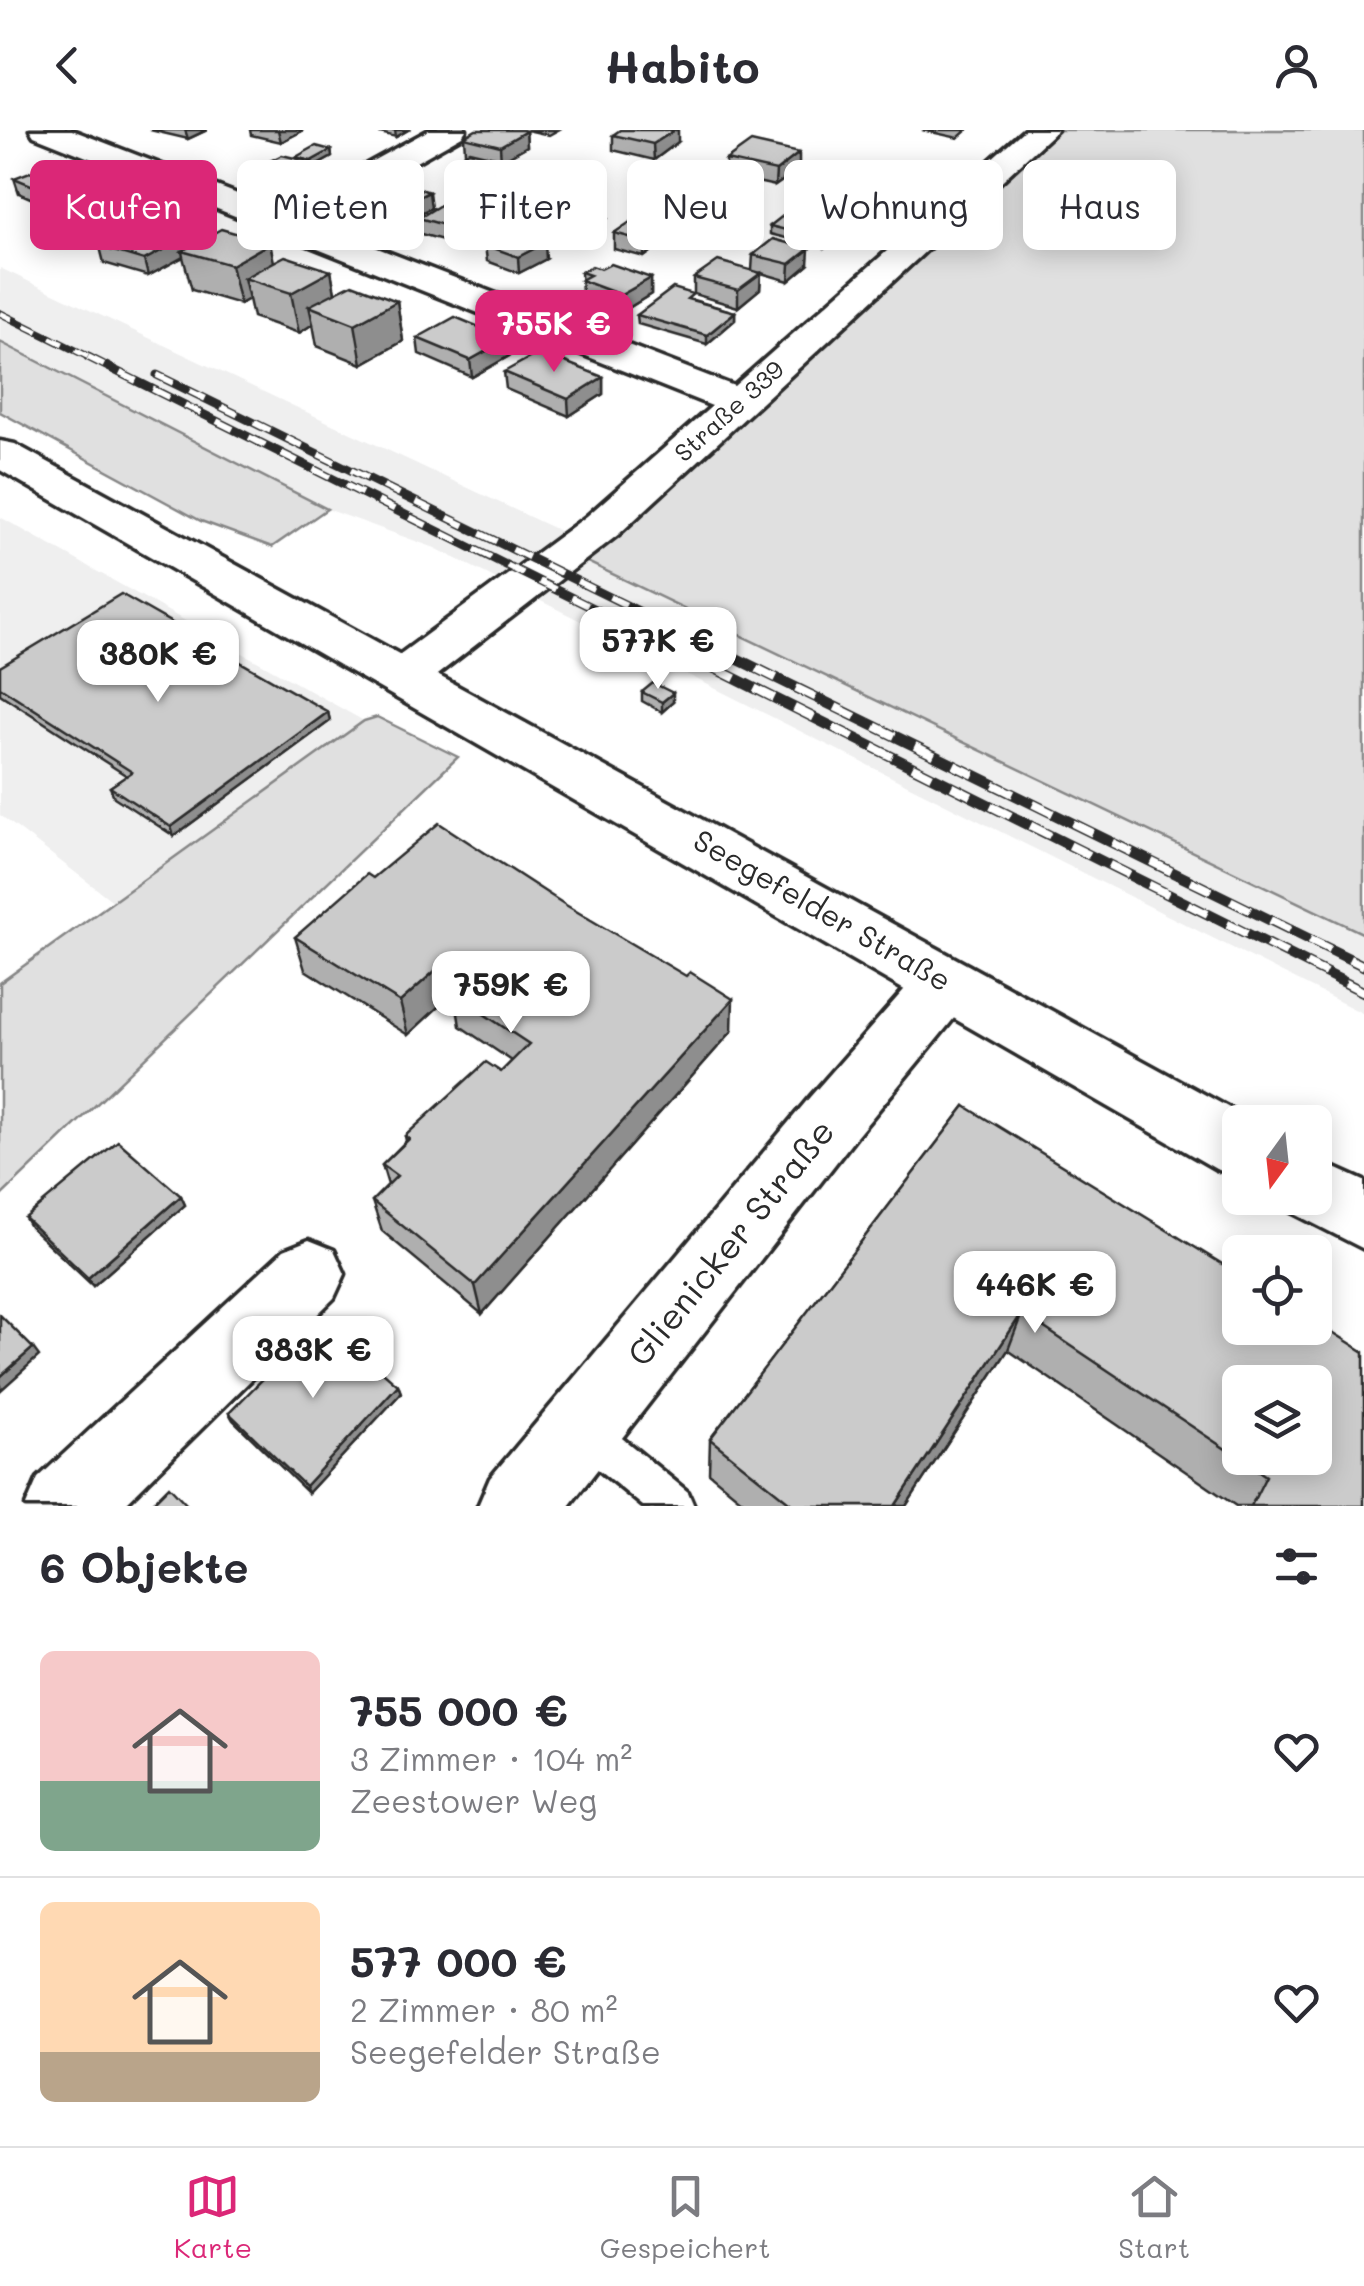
<!DOCTYPE html>
<html lang="de">
<head>
<meta charset="utf-8">
<style>
	:root { --surface:#fff; --page:#f2f2f3; --text:#2b2b33; --muted:#7c7c81; --line:#e1e1e2; --accent:#db2777 }
	body { margin:0; font-family:Mali,sans-serif; background:var(--page); color:var(--text); height:100vh; display:flex; flex-direction:column; font-size:38px; white-space:nowrap }
	* { box-sizing:border-box; margin:0 }
	p { font-size:32px; color:var(--muted) }
	.icon { flex:none; width:55px; height:55px; fill:none; stroke:currentColor; stroke-width:2; stroke-linecap:round; stroke-linejoin:round }
	.map { position:relative; height:1376px; overflow:hidden }
	.details { display:flex; flex-direction:column; background:var(--surface); flex:1 }
	.details>* { flex:none }
	.top-card { position:absolute; left:30px; top:30px; width:1305px; height:90px; display:flex; gap:20px }
	.needle { width:65px; rotate:195deg }
	.tools { position:absolute; left:1222px; top:975px; display:grid; gap:20px }
	.tools a { display:grid; place-items:center; width:110px; height:110px; border-radius:15px; background:var(--surface); box-shadow:0 5px 25px #0003; font-size:50px }
	.price { position:absolute; translate:-50% -85px; padding:0 22px; border-radius:20px; background:#fff; color:#222; font-size:32px; line-height:65px; filter:drop-shadow(0 2px 5px #0008) }
	.price::after { content:''; position:absolute; left:50%; top:60px; width:30px; height:22px; margin-left:-15px; background:inherit; clip-path:polygon(0 0,100% 0,50% 100%) }
	.price.selected { background:var(--accent); color:#fff }
	ul { padding:0; list-style:none }
	li { display:flex; align-items:center; gap:30px; height:250px; padding:0 40px }
	li+li { border-top:2px solid var(--line) }
	li span { display:grid; place-items:center; flex:none; width:280px; height:200px; border-radius:15px; color:#555 }
	li>.icon { margin-inline-start:auto }
	span .icon { width:120px; height:120px; fill:#fffc; stroke-width:1 }
	li b { font-size:42px }
	h2 { display:flex; justify-content:space-between; align-items:center; height:120px; padding:0 40px; font-size:42px }
	.pill { padding:0 35px; border-radius:15px; background:var(--surface); box-shadow:0 5px 25px #0003; font-size:35px; line-height:90px }
	.pill.selected { background:var(--accent); color:#fff }
	header { display:flex; justify-content:space-between; align-items:center; height:130px; padding:0 40px; background:var(--surface); font-size:45px; font-weight:800 }
	.tab-bar { display:flex; justify-content:space-around; align-items:center; height:140px; border-top:2px solid var(--line); background:var(--surface); font-size:28px; color:var(--muted) }
	.tab-bar a { display:grid; justify-items:center; gap:5px }
	.tab-bar .selected { color:var(--accent) }
	.map>svg:first-child { display:block }
</style>
</head>
<body>
<header><svg class="icon" aria-label="back" viewBox="0 0 24 24"><path d="M15 5l-7 7 7 7"/></svg>Habito<svg class="icon" aria-label="person" viewBox="0 0 24 24"><circle cx="12" cy="8" r="4"/><path d="M4 21q1-7 8-7t8 7"/></svg></header>
<div class="map">
<svg width="1364" height="1376" viewBox="0 0 1364 1376">
	<rect width="100%" height="100%" fill="#fff"/>
	<filter id="ink" filterUnits="userSpaceOnUse"><feTurbulence type="fractalNoise" baseFrequency=".01" numOctaves="2"/><feDisplacementMap in="SourceGraphic" scale="20" xChannelSelector="R" yChannelSelector="G"/><feConvolveMatrix kernelMatrix="1 2 1 2 8 2 1 2 1" color-interpolation-filters="sRGB"/></filter>
	<g filter="url(#ink)">
		<g fill="#efefef">
			<path d="M 0,138 L 598,419 L 586,431 L 1364,804 L 1364,884 L 435,418 L 327,379 L 0,212 Z"/>
			<path d="M 0,387 L 364,591 L 114,772 L 0,685 Z"/>
		</g>
		<g fill="#e0e0e0" stroke="#868686" stroke-width="2.5">
			<path d="M 1056,0 L 1364,0 L 1364,804 L 585,431 Z"/>
			<path d="M 0,212 L 327,379 L 272,417 L 201,391 L 0,282 Z"/>
			<path d="M 377,587 L 458,627 L 0,1067 L 0,853 L 364,591 Z"/>
		</g>
		<g fill="none" stroke-linecap="round" stroke-linejoin="round">
			<g stroke="#2b2b2b" stroke-width="7">
				<path id="lane" d="M 581,1281 L 595,1286 L 688,1362 L 694,1376 L 643,1376 L 567,1314 L 562,1300 L 567,1286 Z"/>
			</g>
			<g stroke="#2b2b2b" stroke-width="7">
				<g id="street">
					<path d="M 30,0 L 72,0 L 281,81 L 429,0 L 466,0 L 462,6 L 310,92 L 734,256 L 1024,0 L 1057,0 L 619,404 L 420,558 L 402,563 L 384,558 L 377,547 L 384,536 L 587,386 L 712,276 L 34,6 Z"/>
					<path d="M 947,829 L 969,836 L 978,853 L 969,870 L 856,1007 L 569,1376 L 478,1376 L 490,1348 L 810,967 L 925,836 Z"/>
					<path d="M 309,1110 L 334,1120 L 345,1144 L 334,1168 L 123,1376 L 26,1376 L 38,1348 L 284,1120 Z"/>
				</g>
			</g>
			<g stroke="#2b2b2b" stroke-width="7">
				<g id="secondary">
					<path d="M 0,311 L 15,314 L 1255,992 L 1240,992 L 1240,1047 L 1216,1039 L 0,340 Z"/>
					<path d="M 1315,1029 L 1364,1051 L 1364,1119 L 1291,1082 L 1284,1068 L 1315,1068 Z"/>
				</g>
			</g>
			<use href="#lane" fill="#fff" fill-rule="evenodd"/>
			<use href="#street" fill="#fff" fill-rule="evenodd"/>
			<use href="#secondary" fill="#fff" fill-rule="evenodd"/>
			<g stroke="#2b2b2b" stroke-width="8">
				<path id="rail-far2" d="M 0,183 L 93,229"/>
			</g>
			<g stroke="#2b2b2b" stroke-width="9">
				<g id="rail-far1">
					<path d="M 88,227 L 681,522"/>
					<path d="M 157,245 L 722,522"/>
				</g>
			</g>
			<g stroke="#2b2b2b" stroke-width="11">
				<g id="rail">
					<path d="M 676,519 L 1364,862"/>
					<path d="M 717,519 L 1364,836"/>
				</g>
			</g>
			<use href="#rail-far2" stroke="#fff" stroke-width="5" stroke-dasharray="14" stroke-linecap="butt"/>
			<use href="#rail-far1" stroke="#fff" stroke-width="6" stroke-dasharray="18" stroke-linecap="butt"/>
			<use href="#rail" stroke="#fff" stroke-width="8" stroke-dasharray="22" stroke-linecap="butt"/>
		</g>
		<g fill="#afafaf" stroke="#2b2b2b" stroke-width="2.5">
			<path d="M 150,0 L 207,0 L 188,9 Z"/>
			<path d="M 250,0 L 302,0 L 302,1 L 281,12 L 251,5 Z"/>
			<path d="M 368,0 L 408,0 L 396,7 Z"/>
			<path d="M 527,0 L 558,0 L 549,5 Z"/>
			<path d="M 922,0 L 967,0 L 958,8 Z"/>
			<path d="M 526,1 L 527,16 L 500,31 L 500,36 L 486,45 L 456,37 L 455,29 L 466,23 L 465,22 L 464,7 Z"/>
			<path d="M 613,5 L 678,12 L 654,30 L 613,20 Z"/>
			<path d="M 331,20 L 332,27 L 312,38 L 314,47 L 290,60 L 261,53 L 258,37 L 296,28 L 296,27 Z"/>
			<path d="M 726,30 L 799,39 L 775,56 L 726,45 Z"/>
			<path d="M 480,46 L 481,54 L 467,62 L 449,56 L 448,48 Z"/>
			<path d="M 14,48 L 84,48 L 89,63 L 84,65 L 133,97 L 105,112 L 53,96 L 48,81 L 53,78 L 19,63 Z"/>
			<path d="M 906,50 L 906,58 L 878,81 L 825,69 L 826,61 Z"/>
			<path d="M 368,63 L 431,78 L 404,91 L 371,78 Z"/>
			<path d="M 676,66 L 748,70 L 719,92 L 677,82 Z"/>
			<path d="M 537,79 L 606,89 L 575,107 L 538,94 Z"/>
			<path d="M 500,82 L 501,98 L 471,118 L 421,104 L 419,88 Z"/>
			<path d="M 849,90 L 848,98 L 825,118 L 770,104 L 770,96 Z"/>
			<path d="M 666,96 L 666,111 L 644,127 L 614,119 L 614,103 Z"/>
			<path d="M 183,109 L 186,119 L 331,141 L 335,162 L 397,171 L 403,211 L 362,234 L 317,216 L 313,194 L 299,203 L 253,187 L 249,169 L 240,174 L 192,160 L 183,127 L 148,146 L 104,133 L 100,117 Z"/>
			<path d="M 485,115 L 546,129 L 519,143 L 487,131 Z"/>
			<path d="M 753,125 L 808,135 L 789,151 L 761,143 L 760,159 L 738,177 L 694,164 L 694,148 L 752,140 Z"/>
			<path d="M 601,139 L 651,148 L 651,164 L 622,182 L 582,166 L 581,142 Z"/>
			<path d="M 693,170 L 735,182 L 735,190 L 707,214 L 638,194 L 637,185 Z"/>
			<path d="M 417,208 L 509,226 L 472,247 L 419,224 Z"/>
			<path d="M 504,242 L 603,247 L 603,264 L 569,286 L 506,259 Z"/>
			<path d="M 0,537 L 328,582 L 330,591 L 174,706 L 114,667 L 110,657 L 127,646 L 0,564 Z"/>
			<path d="M 642,562 L 673,572 L 662,582 L 642,571 Z"/>
			<path d="M 373,748 L 732,901 L 482,1184 L 382,1101 L 372,1071 L 388,1055 L 382,1035 L 406,1011 L 405,1006 L 501,942 L 512,931 L 460,896 L 455,865 L 452,864 L 408,905 L 305,840 L 295,807 Z"/>
			<path d="M 965,976 L 1364,1376 L 1236,1376 L 1008,1220 L 906,1376 L 749,1376 L 709,1343 L 710,1309 Z"/>
			<path d="M 181,1066 L 185,1075 L 93,1156 L 30,1097 L 25,1088 Z"/>
			<path d="M 398,1255 L 401,1263 L 308,1363 L 233,1290 L 229,1283 Z"/>
		</g>
		<g fill="#8e8e8e" stroke="#2b2b2b" stroke-width="2.5">
			<path d="M 185,0 L 207,0 L 188,9 Z"/>
			<path d="M 278,0 L 302,0 L 302,1 L 281,12 Z"/>
			<path d="M 395,0 L 408,0 L 396,7 Z"/>
			<path d="M 675,0 L 678,0 L 678,12 L 654,30 L 653,14 Z"/>
			<path d="M 526,1 L 527,16 L 501,31 L 500,16 Z"/>
			<path d="M 331,20 L 332,27 L 312,38 L 311,31 Z"/>
			<path d="M 799,23 L 799,39 L 775,56 L 776,41 Z"/>
			<path d="M 499,28 L 500,36 L 486,45 L 485,37 Z"/>
			<path d="M 311,32 L 314,47 L 290,60 L 287,45 Z"/>
			<path d="M 480,46 L 481,54 L 467,62 L 467,54 Z"/>
			<path d="M 84,48 L 89,63 L 53,78 L 48,62 Z"/>
			<path d="M 906,50 L 906,58 L 878,81 L 879,73 Z"/>
			<path d="M 749,55 L 748,70 L 719,92 L 719,77 Z"/>
			<path d="M 429,62 L 431,78 L 404,91 L 402,75 Z"/>
			<path d="M 605,73 L 606,89 L 575,107 L 574,91 Z"/>
			<path d="M 128,81 L 133,97 L 105,112 L 100,96 Z"/>
			<path d="M 500,82 L 501,98 L 471,118 L 469,102 Z"/>
			<path d="M 849,90 L 848,98 L 825,118 L 825,110 Z"/>
			<path d="M 666,96 L 666,111 L 644,127 L 644,111 Z"/>
			<path d="M 183,109 L 187,122 L 182,121 L 183,127 L 148,146 L 144,130 Z"/>
			<path d="M 270,113 L 278,151 L 244,148 L 249,169 L 240,174 L 231,135 Z"/>
			<path d="M 545,113 L 546,129 L 519,143 L 518,127 Z"/>
			<path d="M 809,119 L 808,135 L 789,151 L 790,134 Z"/>
			<path d="M 331,141 L 338,180 L 309,176 L 313,194 L 299,203 L 291,163 Z"/>
			<path d="M 761,143 L 760,159 L 738,177 L 738,160 Z"/>
			<path d="M 651,148 L 651,164 L 622,182 L 621,165 Z"/>
			<path d="M 397,171 L 403,211 L 362,234 L 355,194 Z"/>
			<path d="M 735,182 L 735,190 L 707,214 L 707,205 Z"/>
			<path d="M 508,209 L 509,226 L 472,247 L 470,230 Z"/>
			<path d="M 603,247 L 603,264 L 569,286 L 568,269 Z"/>
			<path d="M 673,563 L 673,572 L 662,582 L 662,572 Z"/>
			<path d="M 328,582 L 330,591 L 174,706 L 171,697 Z"/>
			<path d="M 446,831 L 452,864 L 408,905 L 400,872 Z"/>
			<path d="M 733,869 L 732,901 L 482,1184 L 475,1155 Z"/>
			<path d="M 181,1066 L 185,1075 L 93,1156 L 88,1148 Z"/>
			<path d="M 1022,1183 L 1008,1220 L 906,1376 L 895,1376 Z"/>
			<path d="M 33,1218 L 39,1226 L 0,1261 L 0,1247 Z"/>
			<path d="M 398,1255 L 401,1263 L 308,1363 L 305,1356 Z"/>
		</g>
		<g fill="#cbcbcb" stroke="#2b2b2b" stroke-width="2.5" fill-rule="evenodd">
			<path d="M 476,0 L 523,0 L 526,1 L 500,16 L 464,7 Z"/>
			<path d="M 620,0 L 675,0 L 653,14 L 613,5 Z"/>
			<path d="M 751,12 L 799,23 L 776,41 L 726,30 Z"/>
			<path d="M 316,16 L 331,20 L 311,31 L 296,27 Z"/>
			<path d="M 469,21 L 499,28 L 485,37 L 455,29 Z"/>
			<path d="M 282,25 L 311,32 L 287,45 L 258,37 Z"/>
			<path d="M 51,34 L 84,48 L 48,62 L 14,48 Z"/>
			<path d="M 854,38 L 906,50 L 879,73 L 826,61 Z"/>
			<path d="M 461,41 L 480,46 L 467,54 L 448,48 Z"/>
			<path d="M 707,45 L 749,55 L 719,77 L 676,66 Z"/>
			<path d="M 396,50 L 429,62 L 402,75 L 368,63 Z"/>
			<path d="M 569,62 L 605,73 L 574,91 L 537,79 Z"/>
			<path d="M 81,64 L 128,81 L 100,96 L 48,81 Z"/>
			<path d="M 450,69 L 500,82 L 469,102 L 419,88 Z"/>
			<path d="M 794,77 L 849,90 L 825,110 L 770,96 Z"/>
			<path d="M 636,88 L 666,96 L 644,111 L 614,103 Z"/>
			<path d="M 139,96 L 183,109 L 144,130 L 100,117 Z"/>
			<path d="M 221,99 L 270,113 L 231,135 L 182,121 Z"/>
			<path d="M 512,101 L 545,113 L 518,127 L 485,115 Z"/>
			<path d="M 773,109 L 809,119 L 790,134 L 753,125 Z"/>
			<path d="M 285,126 L 331,141 L 291,163 L 244,148 Z"/>
			<path d="M 718,131 L 761,143 L 738,160 L 694,148 Z"/>
			<path d="M 611,134 L 651,148 L 621,165 L 581,150 L 590,145 L 581,142 L 592,136 L 601,139 Z"/>
			<path d="M 352,154 L 397,171 L 355,194 L 309,176 Z"/>
			<path d="M 673,158 L 693,164 L 687,169 L 735,182 L 707,205 L 637,185 Z"/>
			<path d="M 455,187 L 508,209 L 470,230 L 417,208 Z"/>
			<path d="M 540,222 L 603,247 L 568,269 L 504,242 Z"/>
			<path d="M 121,464 L 328,582 L 171,697 L 110,657 L 132,642 L 0,557 L 0,537 Z"/>
			<path d="M 653,553 L 673,563 L 662,572 L 642,562 Z"/>
			<path d="M 439,693 L 564,774 L 686,846 L 690,842 L 733,869 L 475,1155 L 372,1071 L 397,1046 L 382,1035 L 409,1009 L 405,1006 L 486,932 L 501,942 L 529,914 L 454,864 L 472,847 L 446,831 L 400,872 L 295,807 L 367,744 L 373,748 Z"/>
			<path d="M 965,976 L 1240,1145 L 1240,1198 L 1315,1198 L 1315,1191 L 1364,1222 L 1364,1376 L 1251,1376 L 1266,1346 L 1022,1183 L 895,1376 L 794,1376 L 710,1309 ZM 1240,1252 L 1315,1252 L 1315,1328 L 1240,1328 Z"/>
			<path d="M 118,1011 L 181,1066 L 88,1148 L 25,1088 Z"/>
			<path d="M 0,1185 L 33,1218 L 0,1247 Z"/>
			<path d="M 322,1189 L 398,1255 L 305,1356 L 229,1283 Z"/>
			<path d="M 169,1356 L 188,1376 L 149,1376 Z"/>
		</g>
	</g>
	<g text-anchor="middle" stroke-width="8" stroke-linejoin="round" paint-order="stroke">
		<g font-size="25" fill="#2b2b2b" stroke="#fff">
			<text transform="translate(729 281) rotate(-42)" y="9">Straße 339</text>
		</g>
		<g font-size="30" fill="#2b2b2b" stroke="#fff">
			<text transform="translate(822 781) rotate(30)" y="10">Seegefelder Straße</text>
		</g>
		<g font-size="35" fill="#2b2b2b" stroke="#fff">
			<text transform="translate(731 1113) rotate(-51)" y="12">Glienicker Straße</text>
		</g>
	</g>
</svg>
<div class="tools">
<a><svg class="needle" viewBox="-14 -14 28 28"><path d="M0-13l5 13h-10z" fill="#e53935"/><path d="M0 13l5-13h-10z" fill="#7c7c81"/></svg></a>
<a><svg class="icon" aria-label="locate" viewBox="0 0 24 24"><circle cx="12" cy="12" r="6"/><path d="M12 2v4M12 18v4M2 12h4M18 12h4"/></svg></a>
<a><svg class="icon" aria-label="layers" viewBox="0 0 24 24"><path d="M12 4l9 5-9 5-9-5zM3 14l9 5 9-5"/></svg></a>
</div>
<b class="price selected" style="left:554px;top:245px">755K €</b>
<b class="price" style="left:658px;top:562px">577K €</b>
<b class="price" style="left:158px;top:575px">380K €</b>
<b class="price" style="left:511px;top:906px">759K €</b>
<b class="price" style="left:1035px;top:1206px">446K €</b>
<b class="price" style="left:313px;top:1271px">383K €</b>
<div class="top-card">
<a class="pill selected">Kaufen</a>
<a class="pill">Mieten</a>
<a class="pill">Filter</a>
<a class="pill">Neu</a>
<a class="pill">Wohnung</a>
<a class="pill">Haus</a>
</div>
</div>
<section class="details">
<h2>6 Objekte<svg class="icon" aria-label="filters" viewBox="0 0 24 24"><path d="M4 7h16M4 17h16"/><circle cx="9" cy="7" r="2"/><circle cx="15" cy="17" r="2"/></svg></h2>
<ul>
<li><span style="background:linear-gradient(#f6c9c9 65%,#7fa58c 0)"><svg class="icon" aria-label="home" viewBox="0 0 24 24"><path d="M3 11l9-7 9 7M6 9v11h12V9"/></svg></span><div><b>755 000 €</b><p>3 Zimmer · 104 m²</p><p>Zeestower Weg</p></div><svg class="icon" aria-label="heart" viewBox="0 0 24 24"><path d="M12 20l-8-8c-3-5 5-10 8-4 3-6 11-1 8 4z"/></svg></li>
<li><span style="background:linear-gradient(#ffd9b3 75%,#b9a48a 0)"><svg class="icon" aria-label="home" viewBox="0 0 24 24"><path d="M3 11l9-7 9 7M6 9v11h12V9"/></svg></span><div><b>577 000 €</b><p>2 Zimmer · 80 m²</p><p>Seegefelder Straße</p></div><svg class="icon" aria-label="heart" viewBox="0 0 24 24"><path d="M12 20l-8-8c-3-5 5-10 8-4 3-6 11-1 8 4z"/></svg></li>
</ul>
</section>
<nav class="tab-bar">
<a class="selected"><svg class="icon" aria-label="map" viewBox="0 0 24 24"><path d="M3 6l6-2 6 2 6-2v14l-6 2-6-2-6 2zM9 4v14M15 6v14"/></svg>Karte</a>
<a><svg class="icon" aria-label="saved" viewBox="0 0 24 24"><path d="M7 4h10v16l-5-4-5 4z"/></svg>Gespeichert</a>
<a><svg class="icon" aria-label="home" viewBox="0 0 24 24"><path d="M3 11l9-7 9 7M6 9v11h12V9"/></svg>Start</a>
</nav>
</body>
</html>
